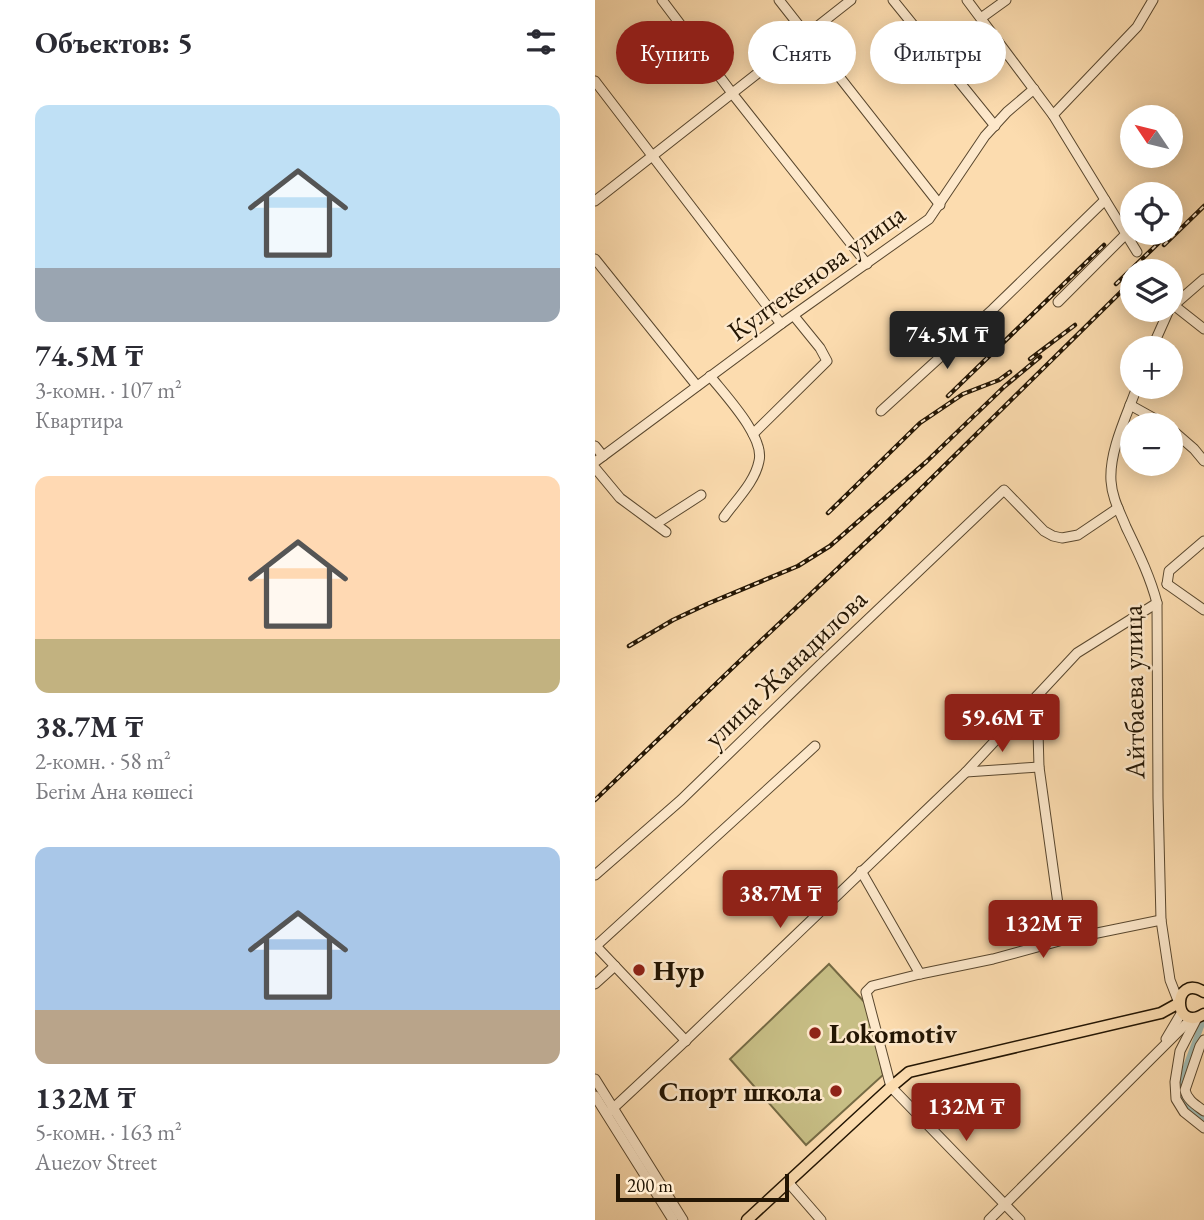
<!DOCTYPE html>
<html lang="ru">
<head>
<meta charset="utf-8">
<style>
	:root { --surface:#fff; --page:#f2f2f3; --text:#2b2b33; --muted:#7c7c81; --accent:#8f2418 }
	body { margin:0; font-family:"EB Garamond",serif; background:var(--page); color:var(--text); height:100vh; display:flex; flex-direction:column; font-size:26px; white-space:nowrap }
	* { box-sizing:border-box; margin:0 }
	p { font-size:23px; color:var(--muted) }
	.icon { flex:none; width:38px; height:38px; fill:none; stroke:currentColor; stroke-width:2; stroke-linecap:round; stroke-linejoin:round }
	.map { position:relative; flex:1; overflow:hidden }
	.details { display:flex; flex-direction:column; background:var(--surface); width:595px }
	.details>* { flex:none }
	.top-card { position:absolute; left:21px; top:21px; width:483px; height:63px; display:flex; gap:14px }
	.needle { width:46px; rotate:305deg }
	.tools { position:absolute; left:525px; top:105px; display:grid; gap:14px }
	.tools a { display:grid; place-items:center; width:63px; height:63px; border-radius:50%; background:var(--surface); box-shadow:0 4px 18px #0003; font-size:35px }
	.scale { position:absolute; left:21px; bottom:18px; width:173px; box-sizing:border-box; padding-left:7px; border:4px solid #231503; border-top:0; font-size:19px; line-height:24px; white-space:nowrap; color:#231503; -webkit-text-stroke:5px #fde8cb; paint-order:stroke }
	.price { position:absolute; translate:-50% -60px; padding:0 16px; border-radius:7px; background:var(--accent); color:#fff; font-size:23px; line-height:46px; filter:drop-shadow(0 2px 4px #0008) }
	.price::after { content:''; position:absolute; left:50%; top:42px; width:21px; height:16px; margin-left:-10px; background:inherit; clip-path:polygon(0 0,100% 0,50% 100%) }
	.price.current { background:#222; color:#fff }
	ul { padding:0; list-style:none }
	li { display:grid; align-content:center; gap:14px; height:371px; padding:0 35px }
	li span { display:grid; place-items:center; height:217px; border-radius:14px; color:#555 }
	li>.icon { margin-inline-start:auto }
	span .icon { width:126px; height:126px; fill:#fffc; stroke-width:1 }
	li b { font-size:30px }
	h2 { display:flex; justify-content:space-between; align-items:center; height:84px; padding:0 35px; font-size:30px }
	.chip { padding:0 24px; border-radius:32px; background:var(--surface); box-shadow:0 4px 18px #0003; font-size:24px; line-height:63px }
	.chip.current { background:var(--accent); color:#fff }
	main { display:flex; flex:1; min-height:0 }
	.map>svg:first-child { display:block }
</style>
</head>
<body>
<main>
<section class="details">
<h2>Объектов: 5<svg class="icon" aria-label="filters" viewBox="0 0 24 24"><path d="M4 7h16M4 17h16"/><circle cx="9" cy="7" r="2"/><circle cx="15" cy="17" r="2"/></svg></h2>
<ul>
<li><span style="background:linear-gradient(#bfe0f5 75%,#9aa5b1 0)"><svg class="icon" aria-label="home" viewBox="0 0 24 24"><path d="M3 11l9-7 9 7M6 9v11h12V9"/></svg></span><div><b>74.5M ₸</b><p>3-комн. · 107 m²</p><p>Квартира</p></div></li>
<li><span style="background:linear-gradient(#ffd9b3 75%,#c2b280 0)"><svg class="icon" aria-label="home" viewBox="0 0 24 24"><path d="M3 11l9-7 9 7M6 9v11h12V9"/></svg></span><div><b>38.7M ₸</b><p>2-комн. · 58 m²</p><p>Бегім Ана көшесі</p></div></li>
<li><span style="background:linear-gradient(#a9c7e8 75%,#b9a48a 0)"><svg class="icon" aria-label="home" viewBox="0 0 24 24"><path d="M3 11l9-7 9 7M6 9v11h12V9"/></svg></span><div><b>132M ₸</b><p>5-комн. · 163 m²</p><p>Auezov Street</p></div></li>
</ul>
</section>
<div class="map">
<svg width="609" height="1220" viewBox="0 0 609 1220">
	<rect width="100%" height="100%" fill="#fcdcaf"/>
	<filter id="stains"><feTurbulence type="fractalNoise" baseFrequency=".00286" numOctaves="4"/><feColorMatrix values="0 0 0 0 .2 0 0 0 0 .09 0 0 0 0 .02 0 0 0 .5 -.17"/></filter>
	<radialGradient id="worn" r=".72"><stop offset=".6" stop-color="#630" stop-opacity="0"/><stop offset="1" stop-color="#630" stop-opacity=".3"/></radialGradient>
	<path fill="#c7be85" stroke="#756a44" stroke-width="2" d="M 234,964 L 274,1007 L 288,1075 L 211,1145 L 135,1059 Z"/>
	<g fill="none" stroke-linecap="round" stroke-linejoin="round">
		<path stroke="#a0bab2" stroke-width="6" d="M 608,1021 L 584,1085 L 586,1101 L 609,1119"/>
		<g stroke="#59472e" stroke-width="11">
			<g id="minor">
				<path d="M 67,0 L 140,97 L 272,264"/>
				<path d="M 184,0 L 345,205"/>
				<path d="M 298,0 L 400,126"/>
				<path d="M 372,0 L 458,115 L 542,252"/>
				<path d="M 386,18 L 411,0"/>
				<path d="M 0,81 L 186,324"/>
				<path d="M 458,115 L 542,27 L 558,0"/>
				<path d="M 0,201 L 256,0"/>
				<path d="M 0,259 L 102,386"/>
				<path d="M 463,302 L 531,234"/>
				<path d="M 576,303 L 609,329"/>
				<path d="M 579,305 L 609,279"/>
				<path d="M 557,348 L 574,310"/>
				<path d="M 115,376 C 130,395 170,437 164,461 C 160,482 141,500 129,517"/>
				<path d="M 542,387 C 532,415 514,451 516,481 C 517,498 525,512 531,527 C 543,552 555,576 562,603 L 563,798 L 566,920 L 575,980 L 584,1003"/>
				<path d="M 535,405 L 571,425"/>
				<path d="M 286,411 L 398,309 L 510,200"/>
				<path d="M 576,429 L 599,449 L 609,461"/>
				<path d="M 158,434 L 232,361 L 225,348 L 199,316"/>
				<path d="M 0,446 L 8,456"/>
				<path d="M 0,462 L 186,324 L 334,219 L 390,136 L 412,112 L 439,89"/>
				<path d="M 0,468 L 25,498 L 71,532"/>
				<path d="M 61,524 L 106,495"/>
				<path d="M 572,584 L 574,571 L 609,541"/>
				<path d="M 572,584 L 609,610"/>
				<path d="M 442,696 L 444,767 L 468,940"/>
				<path d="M 371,772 L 444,767"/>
				<path d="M 266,871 L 325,974"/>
				<path d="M 0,875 L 86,800 L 227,663 L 409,490 L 449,531 L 458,536 L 467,538 L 483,535 L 523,508"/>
				<path d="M 0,945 L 91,1041"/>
				<path d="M 1,946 L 220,746"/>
				<path d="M 0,984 L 20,966"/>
				<path d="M 602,1018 L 585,1051 L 580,1082 L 581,1099 L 589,1112 L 609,1128"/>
				<path d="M 571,1039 L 587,1012"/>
				<path d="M 609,1040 L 605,1046 L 590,1090 C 592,1100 601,1105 609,1111"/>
				<path d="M 0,1079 L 88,1220"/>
				<path d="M 0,1096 L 78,1220"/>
				<path d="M 12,1114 L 86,1045 L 371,772 L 482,653 L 562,603"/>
				<path d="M 193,1182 L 226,1220"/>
				<path d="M 394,1220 L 597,1018"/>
				<path d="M 425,1220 L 296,1087 L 271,992 L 277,986 L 325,974 L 398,959 L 468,940 L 566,920"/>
			</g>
		</g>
		<g stroke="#231503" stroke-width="13">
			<g id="major">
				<path d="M 609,992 C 577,972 577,1034 609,1014"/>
				<path d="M 152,1220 L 296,1087 L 314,1072 L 566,1013 L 584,1003"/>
			</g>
		</g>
		<use href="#minor" stroke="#fde8cb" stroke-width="9"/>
		<use href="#major" stroke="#fcdcaf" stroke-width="10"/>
		<g stroke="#231503" stroke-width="4.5">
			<g id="rail">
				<path d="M 569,245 L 609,206"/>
				<path d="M 521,284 L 574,233"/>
				<path d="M 435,359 L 480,325"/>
				<path d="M 353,396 L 509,245"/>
				<path d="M 233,513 L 325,423 L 368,394 L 404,380 L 415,372"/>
				<path d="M 34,646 L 78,620 L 112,604 L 203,566 L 235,546 L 331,462 L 410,386 L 445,357"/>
				<path d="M 0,800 L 154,652 L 288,526 L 537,281"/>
			</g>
		</g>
		<use href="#rail" stroke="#fde8cb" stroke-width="2" stroke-dasharray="5" stroke-linecap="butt"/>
	</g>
	<g fill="#8f2418" stroke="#fde8cb" stroke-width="2.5">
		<circle cx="44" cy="970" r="7"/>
		<circle cx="220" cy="1033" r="7"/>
		<circle cx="241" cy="1091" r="7"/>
	</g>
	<g text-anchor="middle" stroke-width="5" stroke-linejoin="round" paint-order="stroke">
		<g font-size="28" fill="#231503" stroke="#fde8cb">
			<text transform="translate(221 272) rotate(-36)" y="10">Култекенова улица</text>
			<text transform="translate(190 668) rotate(-44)" y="10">улица Жанадилова</text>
			<text transform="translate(538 692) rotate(-91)" y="10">Айтбаева улица</text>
		</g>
		<g font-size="28" font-weight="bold" fill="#231503" stroke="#fde8cb" text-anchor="start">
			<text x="58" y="980">Нур</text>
			<text x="234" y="1043">Lokomotiv</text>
			<text x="227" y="1101" text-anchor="end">Спорт школа</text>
		</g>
	</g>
	<rect width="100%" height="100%" filter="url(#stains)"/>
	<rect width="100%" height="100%" fill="url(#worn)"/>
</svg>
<div class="tools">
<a><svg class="needle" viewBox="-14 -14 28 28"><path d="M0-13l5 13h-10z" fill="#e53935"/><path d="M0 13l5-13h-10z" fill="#7c7c81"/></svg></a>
<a><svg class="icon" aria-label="locate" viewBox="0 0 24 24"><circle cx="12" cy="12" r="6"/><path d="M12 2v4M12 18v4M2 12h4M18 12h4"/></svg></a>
<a><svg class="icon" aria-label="layers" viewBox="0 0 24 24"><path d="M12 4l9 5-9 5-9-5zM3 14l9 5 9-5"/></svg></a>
<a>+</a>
<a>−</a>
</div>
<div class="scale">200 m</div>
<b class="price current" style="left:352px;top:371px">74.5M ₸</b>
<b class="price" style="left:407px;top:754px">59.6M ₸</b>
<b class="price" style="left:185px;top:930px">38.7M ₸</b>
<b class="price" style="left:448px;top:960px">132M ₸</b>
<b class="price" style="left:371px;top:1143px">132M ₸</b>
<div class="top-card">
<a class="chip current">Купить</a>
<a class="chip">Снять</a>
<a class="chip">Фильтры</a>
</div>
</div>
</main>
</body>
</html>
